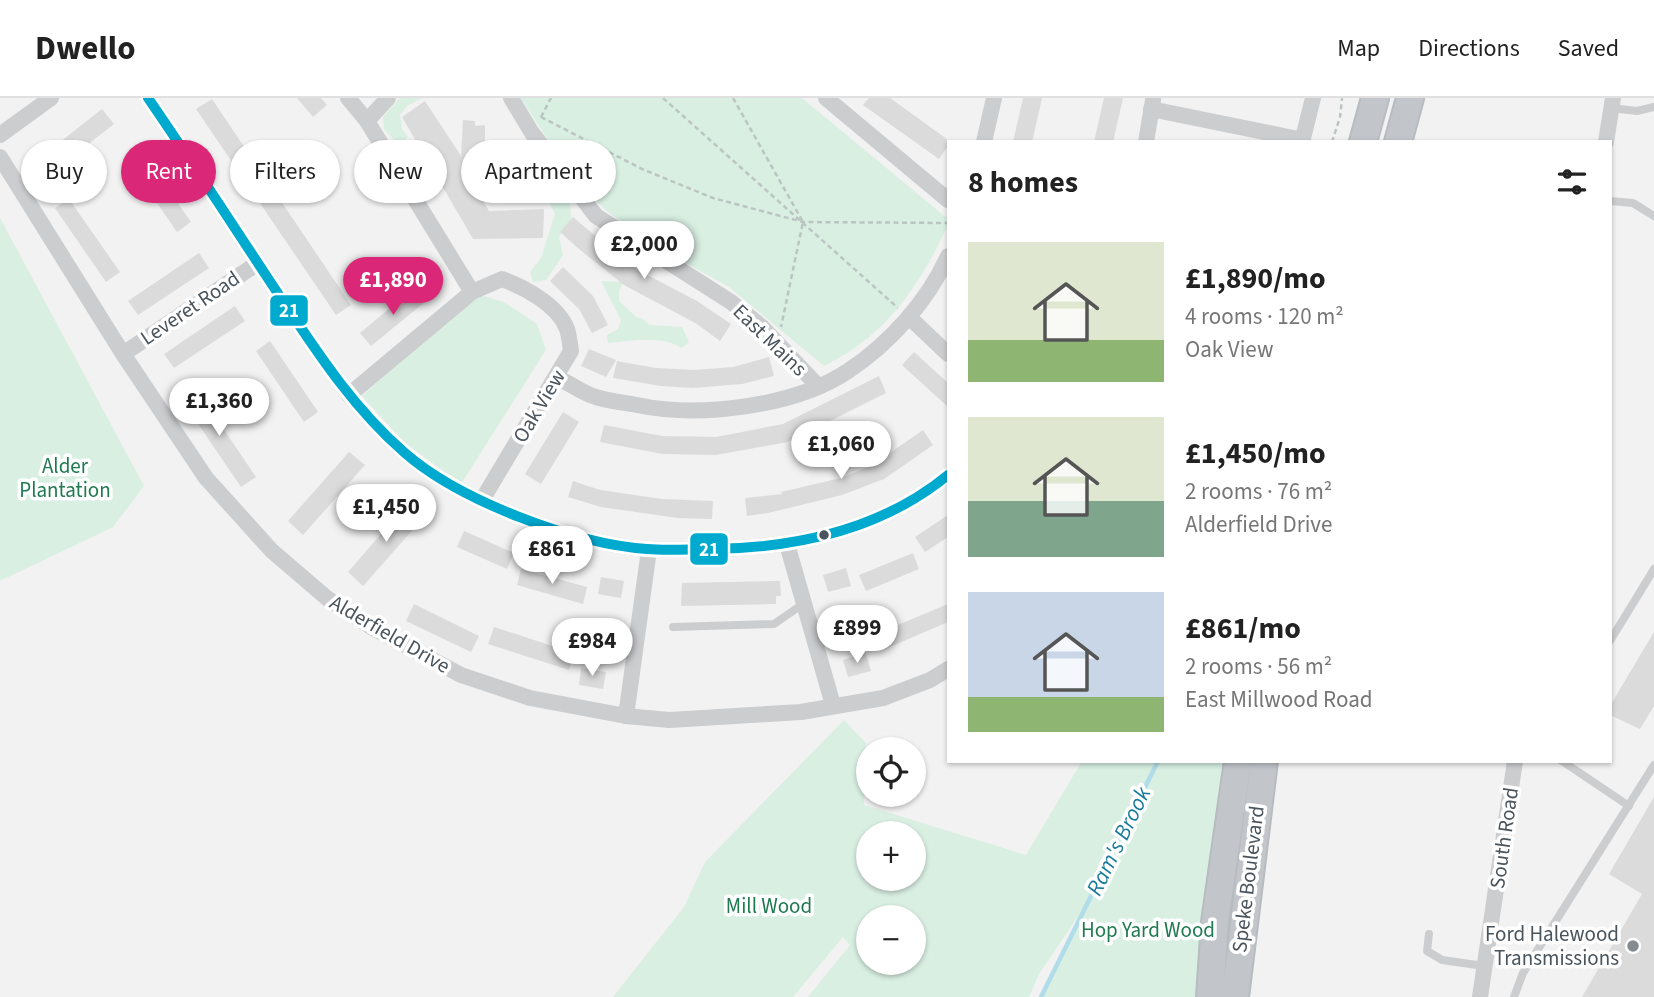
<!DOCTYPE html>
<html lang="en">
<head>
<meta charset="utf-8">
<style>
	:root { --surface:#fff; --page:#f2f2f2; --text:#222; --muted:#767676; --line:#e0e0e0; --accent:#db2777 }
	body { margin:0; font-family:"Source Sans 3",sans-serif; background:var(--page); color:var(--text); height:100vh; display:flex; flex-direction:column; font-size:26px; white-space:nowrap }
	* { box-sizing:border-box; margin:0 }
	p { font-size:23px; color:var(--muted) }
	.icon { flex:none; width:38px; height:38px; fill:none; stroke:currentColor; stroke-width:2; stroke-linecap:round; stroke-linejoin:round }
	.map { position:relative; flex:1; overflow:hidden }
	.drawer { position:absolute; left:947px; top:42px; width:665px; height:623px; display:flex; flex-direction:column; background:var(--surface); border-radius:0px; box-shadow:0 2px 5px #0004 }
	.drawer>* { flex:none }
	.banner { position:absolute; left:21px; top:42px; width:665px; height:63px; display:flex; gap:14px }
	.buttons { position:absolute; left:856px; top:639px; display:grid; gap:14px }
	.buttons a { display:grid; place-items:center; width:70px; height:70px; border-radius:50%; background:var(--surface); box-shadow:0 2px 5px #0004; font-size:35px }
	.price { position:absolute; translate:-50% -60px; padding:0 16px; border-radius:24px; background:#fff; color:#222; font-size:23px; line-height:46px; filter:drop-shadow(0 2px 4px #0008) }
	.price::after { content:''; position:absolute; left:50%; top:42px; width:21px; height:16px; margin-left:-10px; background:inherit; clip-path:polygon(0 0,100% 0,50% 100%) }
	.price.on { background:var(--accent); color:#fff }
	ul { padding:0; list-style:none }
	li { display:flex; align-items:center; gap:21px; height:175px; padding:0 21px }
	li span { display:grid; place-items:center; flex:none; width:196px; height:140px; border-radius:0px; color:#555 }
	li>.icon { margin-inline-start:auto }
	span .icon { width:84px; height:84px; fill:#fffc; stroke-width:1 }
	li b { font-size:30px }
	h2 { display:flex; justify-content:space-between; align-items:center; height:84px; padding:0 21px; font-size:30px }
	.pill { padding:0 24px; border-radius:32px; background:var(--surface); box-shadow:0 2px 5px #0004; font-size:24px; line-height:63px }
	.pill.on { background:var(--accent); color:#fff }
	header { display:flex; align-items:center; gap:42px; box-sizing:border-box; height:98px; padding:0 35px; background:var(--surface); border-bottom:2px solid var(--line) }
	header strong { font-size:33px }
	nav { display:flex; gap:38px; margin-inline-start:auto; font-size:24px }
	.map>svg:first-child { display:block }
</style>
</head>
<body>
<header>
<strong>Dwello</strong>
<nav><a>Map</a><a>Directions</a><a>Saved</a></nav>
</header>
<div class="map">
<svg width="1654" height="899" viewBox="0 0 1654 899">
	<rect width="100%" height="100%" fill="#f2f2f2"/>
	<g fill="#d9efe2" fill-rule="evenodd">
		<path d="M 400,0 L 422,0 L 407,8 L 400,17 L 402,31 L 408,39 L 400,48 L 384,31 L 383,19 Z"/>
		<path d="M 521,0 L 802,0 L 948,121 L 948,127 C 927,172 899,219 857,248 C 847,256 835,262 824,268 L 729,189 L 664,153 L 609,115 L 571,78 Z"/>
		<path d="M 529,44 L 570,101 L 571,121 L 559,139 L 563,157 L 546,182 L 533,184 L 530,174 L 541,160 L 555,116 L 542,90 L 523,71 L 525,45 Z"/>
		<path d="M 0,120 L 144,388 L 113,429 L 0,483 Z"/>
		<path d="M 627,171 L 631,173 L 619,192 L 619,203 L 636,219 L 643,221 L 649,227 L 682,229 L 689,244 L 682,250 C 660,237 633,243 608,245 L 607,237 L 618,231 L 621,222 L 601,183 L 619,184 Z"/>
		<path d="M 477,196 L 504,204 L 537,226 L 546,252 L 461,386 L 404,344 L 362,298 Z"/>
		<path d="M 844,622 L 866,645 L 864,707 L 1026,757 L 1082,663 L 1238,663 L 1208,899 L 1041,899 L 1086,807 L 1039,876 L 1029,899 L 808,899 L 850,847 L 843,839 L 793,899 L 613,899 L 684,809 L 705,764 ZM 868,735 L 914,735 L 914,780 L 868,780 ZM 868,819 L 914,819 L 914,864 L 868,864 Z"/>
	</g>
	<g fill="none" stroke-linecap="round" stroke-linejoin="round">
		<path stroke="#b1dcea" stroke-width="4.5" d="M 1041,899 L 1158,663"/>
	</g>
	<g fill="#dbdbdc">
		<path d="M 297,0 L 321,0 L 327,7 L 313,19 Z"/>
		<path d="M 869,0 L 890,0 L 951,44 L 948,44 L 948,48 L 939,61 L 863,7 Z"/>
		<path d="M 1023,0 L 1042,0 L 1032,44 L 1013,44 Z"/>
		<path d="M 1104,0 L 1123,0 L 1113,44 L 1094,44 Z"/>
		<path d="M 212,1 L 351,207 L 336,217 L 196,11 Z"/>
		<path d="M 425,3 L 461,58 L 463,22 L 475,23 L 475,28 L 485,27 L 485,65 L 506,63 L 504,78 L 469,79 L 489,113 L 544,111 L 543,140 L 473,141 L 402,19 Z"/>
		<path d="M 102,11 L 114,26 L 47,78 L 36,63 Z"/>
		<path d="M 140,51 L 191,124 L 177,134 L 126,60 Z"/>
		<path d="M 69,101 L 120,174 L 106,184 L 55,110 Z"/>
		<path d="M 573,119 L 632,169 L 697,203 L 731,226 L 720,243 L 697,226 L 624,187 L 579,151 L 560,134 Z"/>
		<path d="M 199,155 L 209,170 L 138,217 L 128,203 Z"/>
		<path d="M 563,169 L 593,198 L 608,227 L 592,235 L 579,211 L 550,183 Z"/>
		<path d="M 415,189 L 426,203 L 371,248 L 360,235 Z"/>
		<path d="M 235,208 L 245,223 L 174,270 L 164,256 Z"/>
		<path d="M 270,243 L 318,314 L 304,324 L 256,253 Z"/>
		<path d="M 589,251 L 616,262 L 606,279 L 581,268 Z"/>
		<path d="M 914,254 L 948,285 L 948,309 L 902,267 Z"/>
		<path d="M 769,259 L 774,278 L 742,286 L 693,290 L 661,288 L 613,280 L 617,263 L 656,270 L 694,272 L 733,269 Z"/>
		<path d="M 879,278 L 886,295 L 788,344 L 716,357 L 663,356 L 600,344 L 604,327 L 662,338 L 716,339 L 783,326 Z"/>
		<path d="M 197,292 L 256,379 L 241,389 L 182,302 Z"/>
		<path d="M 563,314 L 579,324 L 541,386 L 525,376 Z"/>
		<path d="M 923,332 L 933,347 L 884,381 L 842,397 L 768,415 L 747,418 L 745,400 L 782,396 L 781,394 L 841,380 L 871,368 Z"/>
		<path d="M 349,354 L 365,367 L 303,437 L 288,423 Z"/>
		<path d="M 573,383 L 600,392 L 662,401 L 713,403 L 712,421 L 678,420 L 601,409 L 568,399 Z"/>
		<path d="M 409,404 L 425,418 L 363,488 L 348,474 Z"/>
		<path d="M 948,417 L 948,439 L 925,454 L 915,439 Z"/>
		<path d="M 464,433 L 514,455 L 507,471 L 457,449 Z"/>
		<path d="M 913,455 L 919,471 L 866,493 L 859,477 Z"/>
		<path d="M 846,470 L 851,488 L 828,494 L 823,477 Z"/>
		<path d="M 521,471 L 587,489 L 583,506 L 517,487 Z"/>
		<path d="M 601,479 L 624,483 L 621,500 L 598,496 Z"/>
		<path d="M 780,483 L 781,498 L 776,498 L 776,506 L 681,508 L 682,485 Z"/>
		<path d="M 414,506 L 479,538 L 471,554 L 406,523 Z"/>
		<path d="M 948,506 L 948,524 L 883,552 L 876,536 Z"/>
		<path d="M 494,529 L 574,555 L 569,572 L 488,546 Z"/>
		<path d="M 1654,534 L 1654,608 L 1640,631 L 1610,617 L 1610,608 Z"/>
		<path d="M 866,555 L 871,573 L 848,579 L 843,562 Z"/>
		<path d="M 581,570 L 606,574 L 603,591 L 579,587 Z"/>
		<path d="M 1654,699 L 1654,899 L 1582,899 L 1642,796 L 1609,776 Z"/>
	</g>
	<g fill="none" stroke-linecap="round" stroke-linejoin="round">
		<g stroke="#b7bcc0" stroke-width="30">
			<g id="trunk">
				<path d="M 1363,44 L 1375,0"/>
				<path d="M 1398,44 L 1410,0"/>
				<path d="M 1210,899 L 1215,824 L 1238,663"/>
				<path d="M 1235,899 L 1264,663"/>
			</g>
		</g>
		<g stroke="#bbc5c2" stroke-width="2.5" stroke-dasharray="5 3.5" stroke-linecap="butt">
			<path d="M 663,0 L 898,210"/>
			<path d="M 733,0 L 803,124 L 781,229"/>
			<path d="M 541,19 L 642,71 L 713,100 L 803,124 L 948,125"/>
			<path d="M 541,19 L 551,0"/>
			<path d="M 1332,44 L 1340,19 L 1342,0"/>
		</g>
		<g stroke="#cccdcf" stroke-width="8">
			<path d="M 1611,10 L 1637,13 L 1654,9"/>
			<path d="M 1610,103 L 1633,105 L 1654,118"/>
			<path d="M 673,529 L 774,526 L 803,506"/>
			<path d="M 1610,543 L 1654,471"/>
			<path d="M 1562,663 L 1629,708"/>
			<path d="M 1429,836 L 1427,853 L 1442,862 L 1484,868"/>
			<path d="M 1514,899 L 1523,875 L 1654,667"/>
		</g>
		<g stroke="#cccdcf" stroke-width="16">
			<path d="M 148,0 C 192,64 234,129 277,194 C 315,251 352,309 405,355 C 460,403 575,446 647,451 C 668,453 690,451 711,451 C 796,450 881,432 948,377"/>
			<path d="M 348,0 L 367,23 L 472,194"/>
			<path d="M 511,0 L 532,35 L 596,118 L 731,204 L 762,229 L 818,288"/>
			<path d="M 826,0 L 948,102"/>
			<path d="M 1151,11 L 1303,42"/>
			<path d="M 367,23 L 388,0"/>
			<path d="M 0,37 L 51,0"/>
			<path d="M 984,44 L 994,0"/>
			<path d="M 1146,44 L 1153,2"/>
			<path d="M 1302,44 L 1313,0"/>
			<path d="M 1606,44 L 1613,0"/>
			<path d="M 0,59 L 123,256 L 206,380 L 272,453 L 328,501 L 373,530 L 461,577 L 530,600 L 626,618 L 669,622 L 801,614 L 883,600 L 930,582 L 948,571"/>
			<path d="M 909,219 L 948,256"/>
			<path d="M 123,256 L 258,165"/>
			<path d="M 557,279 C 568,285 579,292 590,297 C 604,303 622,304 637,307 C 699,320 794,309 848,273 C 889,246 928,203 948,158"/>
			<path d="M 349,297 L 472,194 L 502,181 C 524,189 558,207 567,231 C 569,237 570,246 571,253 L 482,402"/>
			<path d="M 787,446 L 833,607"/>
			<path d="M 626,618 L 649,452"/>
			<path d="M 1480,899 L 1515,663"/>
		</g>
		<use href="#trunk" stroke="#c2c6ca" stroke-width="26"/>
		<g stroke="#fff" stroke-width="16">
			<path id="bus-1" d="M 148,0 C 192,64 234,129 277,194 C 315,251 352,309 405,355 C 460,403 575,446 647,451 C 668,453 690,451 711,451 C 796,450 881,432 948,377"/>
		</g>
		<use href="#bus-1" stroke="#00a9ce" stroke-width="10"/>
	</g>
	<circle fill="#4a545d" stroke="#fff" stroke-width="2.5" cx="824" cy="437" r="6"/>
	<circle fill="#858b91" stroke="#fff" stroke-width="2.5" cx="1633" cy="848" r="7"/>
	<g text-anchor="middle" stroke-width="7" stroke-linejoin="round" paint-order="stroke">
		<g font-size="21" fill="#4a545d" stroke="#fff">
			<text transform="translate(190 210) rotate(-34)" y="7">Leveret Road</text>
			<text transform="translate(770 242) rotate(44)" y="7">East Mains</text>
			<text transform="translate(539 308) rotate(-59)" y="7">Oak View</text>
			<text transform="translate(390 536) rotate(30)" y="7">Alderfield Drive</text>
			<text transform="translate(1504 740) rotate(-82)" y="7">South Road</text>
			<text transform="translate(1248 781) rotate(-83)" y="7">Speke Boulevard</text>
		</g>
		<g font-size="21" fill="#1f7a50" stroke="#fff">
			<text x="65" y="375">Alder<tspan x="65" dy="24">Plantation</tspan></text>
			<text x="769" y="815">Mill Wood</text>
			<text x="1148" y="839">Hop Yard Wood</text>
		</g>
		<g font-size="21" fill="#4a545d" stroke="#fff" text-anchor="end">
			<text x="1619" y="843">Ford Halewood<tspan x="1619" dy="24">Transmissions</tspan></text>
		</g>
		<g font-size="23" font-style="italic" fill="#187b9b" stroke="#fff">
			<text transform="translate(1118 743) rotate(-64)" y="8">Ram's Brook</text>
		</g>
	</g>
	<g stroke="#fff" stroke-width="2.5">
		<rect x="269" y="196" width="40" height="33" rx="7" fill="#00a9ce"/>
		<rect x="689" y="434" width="40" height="34" rx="7" fill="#00a9ce"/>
	</g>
	<g font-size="19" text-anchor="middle" font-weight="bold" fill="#fff">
		<text x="289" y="219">21</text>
		<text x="709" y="458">21</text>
	</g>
</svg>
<div class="buttons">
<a><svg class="icon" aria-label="locate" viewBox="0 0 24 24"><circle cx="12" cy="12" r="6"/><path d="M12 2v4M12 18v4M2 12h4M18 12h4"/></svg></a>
<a>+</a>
<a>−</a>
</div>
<b class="price" style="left:644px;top:183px">£2,000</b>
<b class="price on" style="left:393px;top:219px">£1,890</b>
<b class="price" style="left:219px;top:340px">£1,360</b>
<b class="price" style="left:841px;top:383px">£1,060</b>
<b class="price" style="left:386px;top:446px">£1,450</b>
<b class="price" style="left:552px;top:488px">£861</b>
<b class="price" style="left:857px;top:567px">£899</b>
<b class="price" style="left:592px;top:580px">£984</b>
<div class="banner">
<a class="pill">Buy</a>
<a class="pill on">Rent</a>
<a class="pill">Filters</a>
<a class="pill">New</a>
<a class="pill">Apartment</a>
</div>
<section class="drawer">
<h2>8 homes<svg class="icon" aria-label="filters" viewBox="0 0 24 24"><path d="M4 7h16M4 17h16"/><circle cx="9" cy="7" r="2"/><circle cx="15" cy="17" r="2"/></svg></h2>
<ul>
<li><span style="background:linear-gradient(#dfe7d0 70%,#8fb573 0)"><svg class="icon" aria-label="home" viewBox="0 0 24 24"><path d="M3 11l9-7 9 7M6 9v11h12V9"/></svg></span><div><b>£1,890/mo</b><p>4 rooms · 120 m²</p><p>Oak View</p></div></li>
<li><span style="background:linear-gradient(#dfe7d0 60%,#7fa58c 0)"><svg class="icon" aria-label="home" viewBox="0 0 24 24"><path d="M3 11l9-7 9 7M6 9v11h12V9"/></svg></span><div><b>£1,450/mo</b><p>2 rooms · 76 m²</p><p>Alderfield Drive</p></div></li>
<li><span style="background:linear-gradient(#c9d6e8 75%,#8fb573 0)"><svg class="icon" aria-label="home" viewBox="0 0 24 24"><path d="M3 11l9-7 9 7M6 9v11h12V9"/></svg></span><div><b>£861/mo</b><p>2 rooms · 56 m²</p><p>East Millwood Road</p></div></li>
</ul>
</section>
</div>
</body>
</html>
